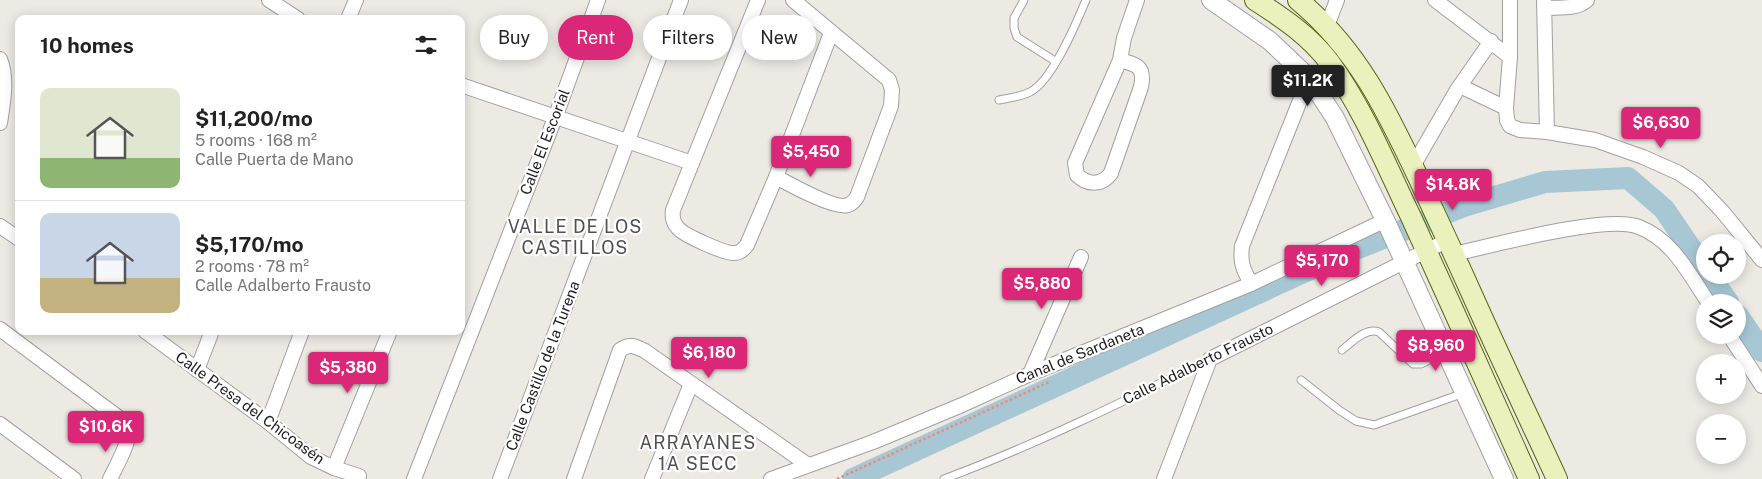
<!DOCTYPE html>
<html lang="en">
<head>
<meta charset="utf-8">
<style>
	:root { --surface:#fff; --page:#f2f2f2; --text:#222; --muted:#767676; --line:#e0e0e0; --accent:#db2777 }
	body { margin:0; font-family:"Public Sans",sans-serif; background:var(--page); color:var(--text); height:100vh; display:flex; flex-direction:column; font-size:19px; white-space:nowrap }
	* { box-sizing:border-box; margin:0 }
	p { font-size:16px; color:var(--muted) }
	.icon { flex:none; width:28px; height:28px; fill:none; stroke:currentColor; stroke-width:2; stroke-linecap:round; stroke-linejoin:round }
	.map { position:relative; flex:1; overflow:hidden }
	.side { position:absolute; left:15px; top:15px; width:450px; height:320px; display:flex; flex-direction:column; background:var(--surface); border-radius:10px; box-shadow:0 2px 12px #0003 }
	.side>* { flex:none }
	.hud { position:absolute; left:480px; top:15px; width:475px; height:45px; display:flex; gap:10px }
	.tools { position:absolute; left:1696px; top:234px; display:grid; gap:10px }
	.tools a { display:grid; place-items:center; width:50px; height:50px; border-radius:50%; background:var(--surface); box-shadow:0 2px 12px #0003; font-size:25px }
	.price { position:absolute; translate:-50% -42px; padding:0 11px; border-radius:5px; background:var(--accent); color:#fff; font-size:16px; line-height:32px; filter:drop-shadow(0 1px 2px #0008) }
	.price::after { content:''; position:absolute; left:50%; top:30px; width:15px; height:11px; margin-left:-8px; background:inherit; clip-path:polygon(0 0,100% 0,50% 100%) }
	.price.current { background:#222; color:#fff }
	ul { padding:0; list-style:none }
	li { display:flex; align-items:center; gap:15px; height:125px; padding:0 25px }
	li+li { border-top:1px solid var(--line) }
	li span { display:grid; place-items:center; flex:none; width:140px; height:100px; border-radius:10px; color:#555 }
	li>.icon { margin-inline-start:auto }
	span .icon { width:60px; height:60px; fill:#fffc; stroke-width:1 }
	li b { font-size:21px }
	h2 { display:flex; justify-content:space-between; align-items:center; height:60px; padding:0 25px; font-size:21px }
	.tag { padding:0 18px; border-radius:22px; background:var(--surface); box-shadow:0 2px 12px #0003; font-size:18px; line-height:45px }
	.tag.current { background:var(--accent); color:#fff }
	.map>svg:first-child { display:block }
</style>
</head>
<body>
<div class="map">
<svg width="1762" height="479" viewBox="0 0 1762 479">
	<rect width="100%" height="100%" fill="#eceae3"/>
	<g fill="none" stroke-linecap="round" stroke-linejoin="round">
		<g stroke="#a8c7d5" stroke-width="22">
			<path d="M 1709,275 L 1728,302"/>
			<path d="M 1738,316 L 1762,351"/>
			<path d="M 853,479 L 1343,254 L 1464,206 L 1545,182 L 1628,178 L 1664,209 L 1705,269"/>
		</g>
		<g stroke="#a0a0a0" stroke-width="9">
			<g id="service">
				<path d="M 1024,0 L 1014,18 L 1014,28 L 1017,37 L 1055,61"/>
				<path d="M 999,100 C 1009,98 1020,97 1030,92 C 1052,81 1076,24 1086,0"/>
				<path d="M 1342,350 C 1352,342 1366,327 1379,332 L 1413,364 L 1421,364 L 1445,352"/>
				<path d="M 1301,380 L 1339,410 L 1356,421 L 1374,425 L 1464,393"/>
				<path d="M 944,479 C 1035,445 1123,402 1209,359"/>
			</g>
		</g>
		<g stroke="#a0a0a0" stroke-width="16">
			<g id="minor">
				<path d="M 269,0 L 298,19"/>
				<path d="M 758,0 L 673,210 C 672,217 673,223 678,228 C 683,235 726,254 734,253 C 740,253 744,249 747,245 L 776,177 L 831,33"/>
				<path d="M 1435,0 L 1510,57"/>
				<path d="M 1510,0 L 1510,57 L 1506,108 L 1507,120 L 1510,126 L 1520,130 L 1547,132 L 1595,140 L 1643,157 L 1679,173 L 1698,186 L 1722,211 L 1762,260"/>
				<path d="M 1544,0 L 1547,132"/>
				<path d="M 1545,8 C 1559,7 1576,10 1587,0"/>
				<path d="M 348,19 L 356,0"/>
				<path d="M 1327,26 L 1337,0"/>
				<path d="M 0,59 C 8,79 3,103 0,123"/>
				<path d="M 1120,60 C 1138,65 1145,67 1141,87 L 1111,173 C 1103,185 1088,186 1077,175 L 1075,163 L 1120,60 L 1124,38 L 1137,0"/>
				<path d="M 461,85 L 692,163"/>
				<path d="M 1460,86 L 1506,108"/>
				<path d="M 1413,166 L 1457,90 L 1491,41"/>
				<path d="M 776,177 C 789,184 836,210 848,205 C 852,204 855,200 857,197 L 891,106 L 892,90 L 889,80 L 793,0"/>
				<path d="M 0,226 L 19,239"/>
				<path d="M 1454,254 C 1491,246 1608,214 1639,227 C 1673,240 1689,274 1708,302"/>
				<path d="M 1251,284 C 1243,269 1240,263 1242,246 L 1309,78"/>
				<path d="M 0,329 L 118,417 C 122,421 126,424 128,430 C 131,441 115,468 110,479"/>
				<path d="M 145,331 L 268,422 L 311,457 L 334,468 L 359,476"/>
				<path d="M 1729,335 L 1762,386"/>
				<path d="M 197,370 L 212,331"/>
				<path d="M 1030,374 L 1081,257"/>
				<path d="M 268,422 L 302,331"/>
				<path d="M 0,424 L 74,479"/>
				<path d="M 334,468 L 390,331"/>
				<path d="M 414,479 L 555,118 L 598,0"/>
				<path d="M 500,479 L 681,0"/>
				<path d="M 574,479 L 620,350 C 629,343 635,346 645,351 L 808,465"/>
				<path d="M 652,479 L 691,384"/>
				<path d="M 771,479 L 873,442 L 962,405 L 1030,374 L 1251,284 L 1386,220"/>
				<path d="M 1164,479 L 1210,359 L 1448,240"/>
			</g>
		</g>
		<g stroke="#a0a0a0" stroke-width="20">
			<path id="tertiary" d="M 1211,0 L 1270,41 L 1309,78 L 1335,118 L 1388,226 L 1504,479"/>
		</g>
		<g stroke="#561" stroke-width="22">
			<g id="secondary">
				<path d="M 1255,0 C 1283,18 1310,36 1330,63 C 1364,110 1386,165 1411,217 C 1451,304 1490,392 1529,479"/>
				<path d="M 1298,0 C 1357,49 1386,109 1418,177 C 1435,214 1453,252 1470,290 C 1498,353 1528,416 1557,479"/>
			</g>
		</g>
		<path stroke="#e98d78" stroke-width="2.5" stroke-dasharray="2.5 2.5" stroke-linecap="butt" d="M 837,479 L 1049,382"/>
		<use href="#service" stroke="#fff" stroke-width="7"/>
		<use href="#minor" stroke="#fff" stroke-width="14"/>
		<use href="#tertiary" stroke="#fff" stroke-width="18"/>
		<use href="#secondary" stroke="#eaf1bc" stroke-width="20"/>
	</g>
	<g text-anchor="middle" stroke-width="4.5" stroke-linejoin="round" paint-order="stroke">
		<g font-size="15" fill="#1c1c1c" stroke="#fff">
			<text transform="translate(545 142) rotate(-69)" y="5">Calle El Escorial</text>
			<text transform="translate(1080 354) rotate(-22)" y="5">Canal de Sardaneta</text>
			<text transform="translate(1198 364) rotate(-26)" y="5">Calle Adalberto Frausto</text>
			<text transform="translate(543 366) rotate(-69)" y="5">Calle Castillo de la Turena</text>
			<text transform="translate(250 408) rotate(36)" y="5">Calle Presa del Chicoasén</text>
		</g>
		<g font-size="18" letter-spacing="1" fill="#4f4f4f" stroke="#fff">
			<text x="575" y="233">VALLE DE LOS<tspan x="575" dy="21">CASTILLOS</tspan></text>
			<text x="698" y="449">ARRAYANES<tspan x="698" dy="21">1A SECC</tspan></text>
		</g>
	</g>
</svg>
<div class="tools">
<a><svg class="icon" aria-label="locate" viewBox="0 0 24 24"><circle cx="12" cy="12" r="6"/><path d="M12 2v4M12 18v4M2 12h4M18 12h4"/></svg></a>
<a><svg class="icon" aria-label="layers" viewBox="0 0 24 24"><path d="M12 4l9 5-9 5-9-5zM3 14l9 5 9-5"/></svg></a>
<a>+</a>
<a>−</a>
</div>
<b class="price current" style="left:1308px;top:107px">$11.2K</b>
<b class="price" style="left:1661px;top:149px">$6,630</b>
<b class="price" style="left:811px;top:178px">$5,450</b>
<b class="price" style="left:1453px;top:211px">$14.8K</b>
<b class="price" style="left:1322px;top:287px">$5,170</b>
<b class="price" style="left:1042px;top:310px">$5,880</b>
<b class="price" style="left:1436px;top:372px">$8,960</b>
<b class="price" style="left:709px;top:379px">$6,180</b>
<b class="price" style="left:348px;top:394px">$5,380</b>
<b class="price" style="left:106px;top:453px">$10.6K</b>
<div class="hud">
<a class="tag">Buy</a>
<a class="tag current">Rent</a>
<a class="tag">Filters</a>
<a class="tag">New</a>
</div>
<section class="side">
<h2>10 homes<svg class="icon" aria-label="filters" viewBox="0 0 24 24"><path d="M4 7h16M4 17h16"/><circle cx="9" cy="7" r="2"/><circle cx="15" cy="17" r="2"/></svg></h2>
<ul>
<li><span style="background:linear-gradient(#dfe7d0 70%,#8fb573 0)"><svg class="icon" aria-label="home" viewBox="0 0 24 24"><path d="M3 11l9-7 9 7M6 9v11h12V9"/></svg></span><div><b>$11,200/mo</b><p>5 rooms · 168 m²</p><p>Calle Puerta de Mano</p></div></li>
<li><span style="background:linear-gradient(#c9d6e8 65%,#c2b280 0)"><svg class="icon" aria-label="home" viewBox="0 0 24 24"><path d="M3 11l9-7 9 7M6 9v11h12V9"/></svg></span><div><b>$5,170/mo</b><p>2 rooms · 78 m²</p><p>Calle Adalberto Frausto</p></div></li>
</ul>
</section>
</div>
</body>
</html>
